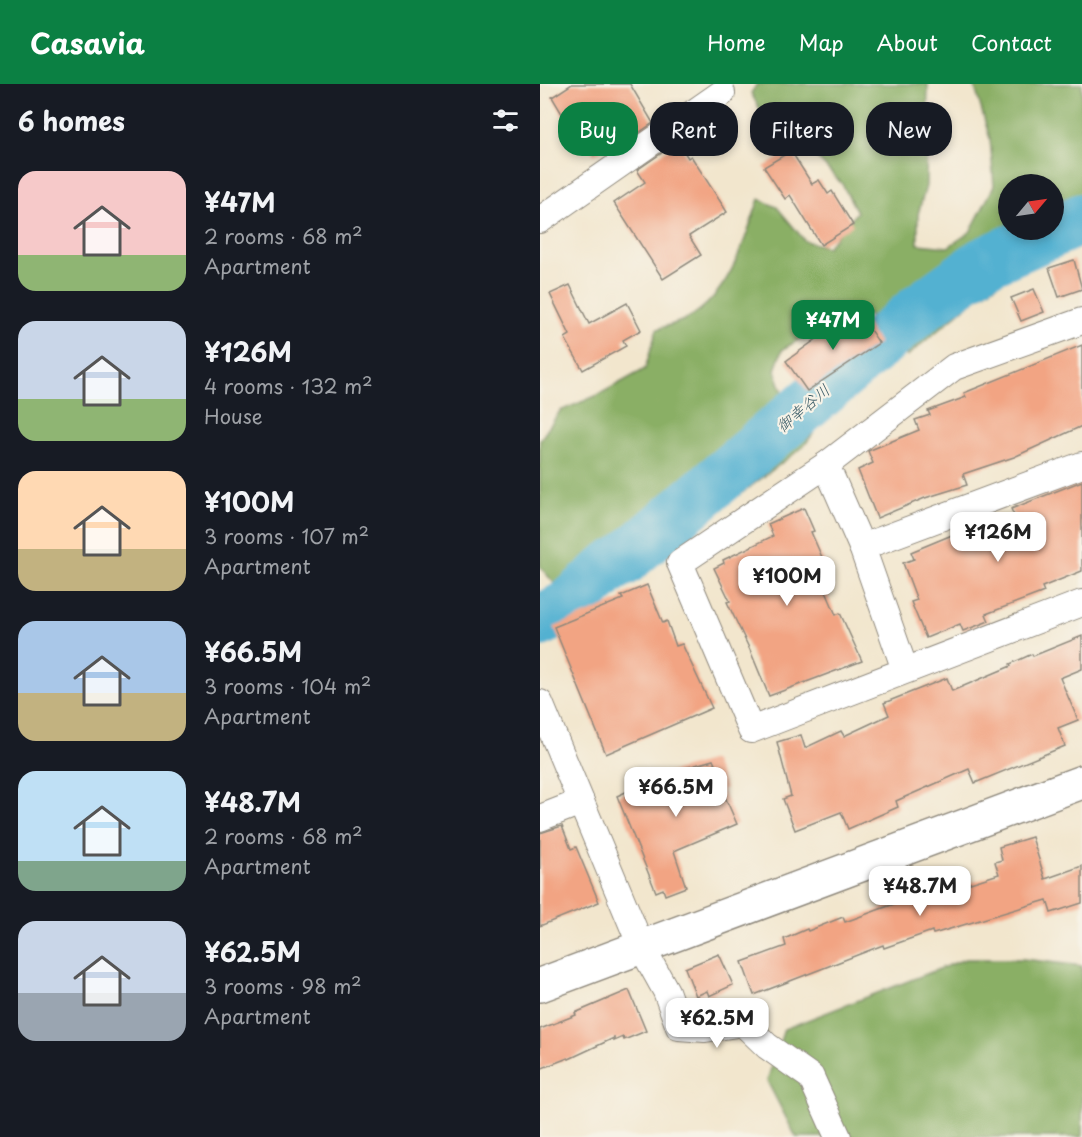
<!DOCTYPE html>
<html lang="en">
<head>
<meta charset="utf-8">
<style>
	:root { --surface:#171b24; --page:#242831; --text:#f1f3f6; --muted:#9ea1a6; --accent:#0b8043 }
	body { margin:0; font-family:"Playpen Sans","Klee One",sans-serif; background:var(--page); color:var(--text); height:100vh; display:flex; flex-direction:column; font-size:22px; white-space:nowrap }
	* { box-sizing:border-box; margin:0 }
	p { font-size:20px; color:var(--muted) }
	.icon { flex:none; width:33px; height:33px; fill:none; stroke:currentColor; stroke-width:2; stroke-linecap:round; stroke-linejoin:round }
	.map { position:relative; flex:1; overflow:hidden }
	.drawer { display:flex; flex-direction:column; background:var(--surface); width:540px }
	.drawer>* { flex:none }
	.hud { position:absolute; left:18px; top:18px; width:434px; height:54px; display:flex; gap:12px }
	.needle { width:39px; rotate:61deg }
	.tools { position:absolute; left:458px; top:90px; display:grid; gap:12px }
	.tools a { display:grid; place-items:center; width:66px; height:66px; border-radius:50%; background:var(--surface); box-shadow:0 3px 9px #0003; font-size:30px }
	.price { position:absolute; translate:-50% -51px; padding:0 14px; border-radius:12px; background:#fff; color:#222; font-size:20px; line-height:39px; filter:drop-shadow(0 2px 3px #0008) }
	.price::after { content:''; position:absolute; left:50%; top:36px; width:18px; height:14px; margin-left:-9px; background:inherit; clip-path:polygon(0 0,100% 0,50% 100%) }
	.price.current { background:var(--accent); color:#fff }
	ul { padding:0; list-style:none }
	li { display:flex; align-items:center; gap:18px; height:150px; padding:0 18px }
	li span { display:grid; place-items:center; flex:none; width:168px; height:120px; border-radius:18px; color:#555 }
	li>.icon { margin-inline-start:auto }
	span .icon { width:72px; height:72px; fill:#fffc; stroke-width:1 }
	li b { font-size:26px }
	h2 { display:flex; justify-content:space-between; align-items:center; height:72px; padding:0 18px; font-size:26px }
	.chip { padding:0 21px; border-radius:24px; background:var(--surface); box-shadow:0 3px 9px #0003; font-size:21px; line-height:54px }
	.chip.current { background:var(--accent); color:#fff }
	header { display:flex; align-items:center; gap:36px; box-sizing:border-box; height:84px; padding:0 30px; background:var(--accent); color:#fff }
	header strong { font-size:28px }
	nav { display:flex; gap:33px; margin-inline-start:auto; font-size:21px }
	main { display:flex; flex:1; min-height:0 }
	.map>svg:first-child { display:block }
</style>
</head>
<body>
<header>
<strong>Casavia</strong>
<nav><a>Home</a><a>Map</a><a>About</a><a>Contact</a></nav>
</header>
<main>
<section class="drawer">
<h2>6 homes<svg class="icon" aria-label="filters" viewBox="0 0 24 24"><path d="M4 7h16M4 17h16"/><circle cx="9" cy="7" r="2"/><circle cx="15" cy="17" r="2"/></svg></h2>
<ul>
<li><span style="background:linear-gradient(#f6c9c9 70%,#8fb573 0)"><svg class="icon" aria-label="home" viewBox="0 0 24 24"><path d="M3 11l9-7 9 7M6 9v11h12V9"/></svg></span><div><b>¥47M</b><p>2 rooms · 68 m²</p><p>Apartment</p></div></li>
<li><span style="background:linear-gradient(#c9d6e8 65%,#8fb573 0)"><svg class="icon" aria-label="home" viewBox="0 0 24 24"><path d="M3 11l9-7 9 7M6 9v11h12V9"/></svg></span><div><b>¥126M</b><p>4 rooms · 132 m²</p><p>House</p></div></li>
<li><span style="background:linear-gradient(#ffd9b3 65%,#c2b280 0)"><svg class="icon" aria-label="home" viewBox="0 0 24 24"><path d="M3 11l9-7 9 7M6 9v11h12V9"/></svg></span><div><b>¥100M</b><p>3 rooms · 107 m²</p><p>Apartment</p></div></li>
<li><span style="background:linear-gradient(#a9c7e8 60%,#c2b280 0)"><svg class="icon" aria-label="home" viewBox="0 0 24 24"><path d="M3 11l9-7 9 7M6 9v11h12V9"/></svg></span><div><b>¥66.5M</b><p>3 rooms · 104 m²</p><p>Apartment</p></div></li>
<li><span style="background:linear-gradient(#bfe0f5 75%,#7fa58c 0)"><svg class="icon" aria-label="home" viewBox="0 0 24 24"><path d="M3 11l9-7 9 7M6 9v11h12V9"/></svg></span><div><b>¥48.7M</b><p>2 rooms · 68 m²</p><p>Apartment</p></div></li>
<li><span style="background:linear-gradient(#c9d6e8 60%,#9aa5b1 0)"><svg class="icon" aria-label="home" viewBox="0 0 24 24"><path d="M3 11l9-7 9 7M6 9v11h12V9"/></svg></span><div><b>¥62.5M</b><p>3 rooms · 98 m²</p><p>Apartment</p></div></li>
</ul>
</section>
<div class="map">
<svg width="542" height="1053" viewBox="0 0 542 1053">
	<rect width="100%" height="100%" fill="#f7f3e8"/>
	<filter id="ink" filterUnits="userSpaceOnUse"><feTurbulence type="fractalNoise" baseFrequency=".0167" numOctaves="2"/><feDisplacementMap in="SourceGraphic" scale="12" xChannelSelector="R" yChannelSelector="G"/><feConvolveMatrix kernelMatrix="1 2 1 2 8 2 1 2 1" color-interpolation-filters="sRGB"/></filter>
	<filter id="wash" filterUnits="userSpaceOnUse"><feTurbulence type="fractalNoise" baseFrequency=".008" numOctaves="4" result="noise"/><feDisplacementMap in="SourceGraphic" scale="24" xChannelSelector="R" yChannelSelector="G"/><feGaussianBlur stdDeviation="1.35" result="paint"/><feColorMatrix in="noise" values="0 0 0 0 0 0 0 0 0 0 0 0 0 0 0 0 0 1.4 0 .05"/><feComposite in="paint" operator="in"/></filter>
	<g filter="url(#wash)">
		<rect width="100%" height="100%" fill="#f2e6cd"/>
		<g fill="#8aaf65" stroke="#5a6d48" stroke-width="1.5">
			<path d="M 217,0 L 388,0 L 386,102 L 378,130 L 378,160 L 408,163 L 430,148 L 454,102 L 450,55 L 434,0 L 542,0 L 542,119 L 513,135 L 513,100 L 468,100 L 468,146 L 504,146 L 465,195 L 433,217 L 367,272 L 355,264 L 341,237 L 321,228 L 272,247 L 242,266 L 235,286 L 242,306 L 273,350 L 263,363 L 170,433 L 122,458 L 16,501 L 0,483 L 0,356 L 20,327 L 58,311 L 105,285 L 117,245 C 127,242 139,239 148,234 C 190,210 204,158 219,115 L 237,123 L 265,157 L 287,163 L 317,128 L 302,100 L 266,62 L 225,35 L 211,9 Z"/>
			<path d="M 425,875 L 483,875 L 542,882 L 542,1053 L 256,1053 L 227,997 L 244,945 Z"/>
		</g>
		<g fill="none" stroke-linecap="round" stroke-linejoin="round">
			<path stroke="#53b1d1" stroke-width="52" d="M 0,537 L 29,521 L 69,484 L 84,476 L 382,223 L 443,179 L 542,135"/>
		</g>
		<g id="blocks">
			<g fill="#f2a483">
				<path d="M 32,0 L 90,0 L 113,39 L 81,61 L 78,56 L 54,71 L 48,60 L 37,66 L 25,46 L 30,43 L 12,13 Z"/>
				<path d="M 138,58 L 148,74 L 151,72 L 187,128 L 149,152 L 161,171 L 123,195 L 74,119 L 105,98 L 97,86 Z"/>
				<path d="M 251,67 L 272,100 L 279,96 L 288,110 L 292,107 L 313,141 L 281,161 L 250,111 L 245,115 L 224,83 Z"/>
				<path d="M 534,176 L 542,205 L 519,213 L 509,184 Z"/>
				<path d="M 30,201 L 49,240 L 87,219 L 101,246 L 83,256 L 86,262 L 43,286 L 25,254 L 30,251 L 10,210 Z"/>
				<path d="M 494,205 L 504,228 L 481,237 L 471,214 Z"/>
				<path d="M 317,226 L 339,259 L 267,307 L 246,277 Z"/>
				<path d="M 542,261 L 542,342 L 474,373 L 423,390 L 427,401 L 385,414 L 337,434 L 318,386 L 333,379 L 328,367 L 379,346 L 375,336 L 390,331 L 388,327 L 426,313 L 424,309 Z"/>
				<path d="M 542,397 L 542,487 L 502,503 L 504,508 L 446,530 L 449,537 L 423,547 L 420,540 L 386,554 L 371,518 L 377,516 L 363,479 L 374,475 L 371,468 L 424,446 L 429,455 L 476,436 L 471,425 Z"/>
				<path d="M 264,424 L 274,447 L 271,448 L 285,480 L 276,484 L 296,531 L 300,529 L 322,577 L 229,612 L 210,566 L 187,518 L 190,517 L 174,484 L 184,479 L 183,476 L 233,452 L 228,440 Z"/>
				<path d="M 107,501 L 123,539 L 127,537 L 136,562 L 142,560 L 172,624 L 66,670 L 14,543 L 83,515 L 81,512 Z"/>
				<path d="M 542,552 L 542,585 L 520,594 L 538,636 L 518,644 L 525,662 L 435,699 L 429,685 L 356,717 L 358,723 L 308,745 L 301,728 L 255,746 L 243,715 L 251,712 L 237,658 L 261,651 L 265,664 L 301,647 L 304,652 L 349,631 L 344,619 L 407,594 L 412,607 L 471,582 L 470,580 L 492,570 L 493,572 Z"/>
				<path d="M 173,676 L 186,704 L 182,706 L 197,740 L 134,767 L 146,803 L 125,811 L 123,805 L 116,808 L 77,712 L 128,689 Z"/>
				<path d="M 22,742 L 31,765 L 36,763 L 59,818 L 0,842 L 0,749 Z"/>
				<path d="M 492,753 L 505,795 L 542,782 L 542,819 L 511,829 L 507,816 L 393,850 L 392,847 L 344,864 L 343,861 L 214,911 L 202,878 L 246,862 L 244,855 L 267,845 L 268,847 L 303,833 L 305,838 L 403,802 L 405,807 L 459,790 L 455,778 L 462,776 L 459,763 Z"/>
				<path d="M 179,870 L 193,901 L 169,912 L 167,907 L 156,912 L 145,884 Z"/>
				<path d="M 89,906 L 106,947 L 84,956 L 83,953 L 74,957 L 74,954 L 29,975 L 28,974 L 0,985 L 0,945 L 36,931 L 35,929 Z"/>
			</g>
		</g>
	</g>
	<g filter="url(#ink)">
		<use href="#blocks" fill-opacity="0" stroke="#8e887c" stroke-width="1.5"/>
		<g fill="none" stroke-linecap="round" stroke-linejoin="round">
			<g stroke="#8e887c" stroke-width="28">
				<g id="minor">
					<path d="M 0,136 L 182,9"/>
					<path d="M 542,237 L 414,283 L 286,381 L 140,479 L 211,646 L 542,519"/>
					<path d="M 286,381 L 322,463 L 365,586"/>
					<path d="M 322,463 L 542,381"/>
					<path d="M 0,619 L 101,862 L 126,907 L 139,943 L 165,945 L 203,939 L 227,962 L 271,993 L 298,1053"/>
					<path d="M 0,734 L 41,718"/>
				</g>
			</g>
			<g stroke="#8e887c" stroke-width="36">
				<path id="tertiary" d="M 0,901 L 542,698"/>
			</g>
			<use href="#minor" stroke="#fff" stroke-width="26"/>
			<use href="#tertiary" stroke="#fff" stroke-width="33"/>
		</g>
	</g>
	<g text-anchor="middle" stroke-width="4.5" stroke-linejoin="round" paint-order="stroke">
		<g font-size="16" font-style="italic" fill="#395a65" stroke="#f7f3e8">
			<text transform="translate(263 324) rotate(-40)" y="6">御幸谷川</text>
		</g>
	</g>
</svg>
<div class="tools">
<a><svg class="needle" viewBox="-14 -14 28 28"><path d="M0-13l5 13h-10z" fill="#e53935"/><path d="M0 13l5-13h-10z" fill="#9ea1a6"/></svg></a>
</div>
<b class="price current" style="left:293px;top:267px">¥47M</b>
<b class="price" style="left:458px;top:479px">¥126M</b>
<b class="price" style="left:247px;top:523px">¥100M</b>
<b class="price" style="left:136px;top:734px">¥66.5M</b>
<b class="price" style="left:380px;top:833px">¥48.7M</b>
<b class="price" style="left:177px;top:965px">¥62.5M</b>
<div class="hud">
<a class="chip current">Buy</a>
<a class="chip">Rent</a>
<a class="chip">Filters</a>
<a class="chip">New</a>
</div>
</div>
</main>
</body>
</html>
